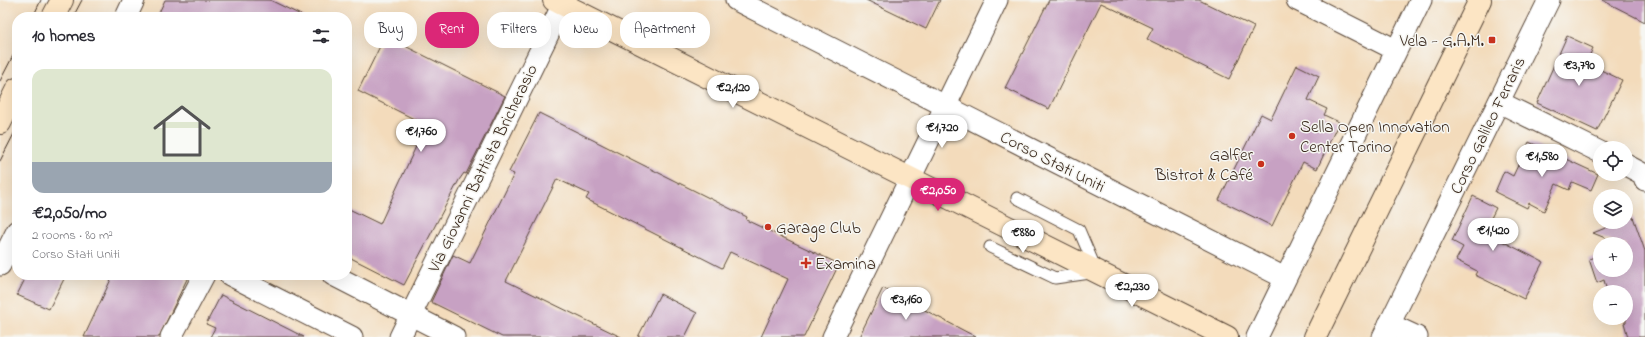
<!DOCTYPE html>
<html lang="en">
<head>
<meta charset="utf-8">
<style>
	:root { --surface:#fff; --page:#f7f7f7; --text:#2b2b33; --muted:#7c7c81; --accent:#db2777 }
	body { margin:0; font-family:"Indie Flower",sans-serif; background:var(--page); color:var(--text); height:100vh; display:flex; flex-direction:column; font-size:15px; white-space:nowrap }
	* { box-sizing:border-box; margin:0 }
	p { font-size:13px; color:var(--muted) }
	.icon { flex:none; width:22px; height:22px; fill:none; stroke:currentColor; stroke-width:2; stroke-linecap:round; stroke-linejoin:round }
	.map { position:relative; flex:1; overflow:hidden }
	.panel { position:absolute; left:12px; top:12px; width:340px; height:268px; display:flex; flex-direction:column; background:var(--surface); border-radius:16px; box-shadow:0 4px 16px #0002 }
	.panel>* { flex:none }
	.top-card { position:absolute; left:364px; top:12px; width:380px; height:36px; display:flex; gap:8px }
	.tools { position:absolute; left:1593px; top:141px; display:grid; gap:8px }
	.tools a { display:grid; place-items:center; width:40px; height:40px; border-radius:50%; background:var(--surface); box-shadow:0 4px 16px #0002; font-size:20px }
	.price { position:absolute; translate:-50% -34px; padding:0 9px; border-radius:14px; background:#fff; color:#222; font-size:13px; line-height:26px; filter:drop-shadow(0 1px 2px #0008) }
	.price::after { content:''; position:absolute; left:50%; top:24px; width:12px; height:9px; margin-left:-6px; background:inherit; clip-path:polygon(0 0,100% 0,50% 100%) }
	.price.on { background:var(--accent); color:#fff }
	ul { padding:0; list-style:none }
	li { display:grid; align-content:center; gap:8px; height:212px; padding:0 20px }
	li span { display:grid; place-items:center; height:124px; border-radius:12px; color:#555 }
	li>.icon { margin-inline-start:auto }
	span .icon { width:72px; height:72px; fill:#fffc; stroke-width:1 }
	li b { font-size:17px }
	h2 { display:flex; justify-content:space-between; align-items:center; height:48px; padding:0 20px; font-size:17px }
	.tag { padding:0 14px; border-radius:16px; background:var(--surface); box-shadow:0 4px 16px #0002; font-size:14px; line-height:36px }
	.tag.on { background:var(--accent); color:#fff }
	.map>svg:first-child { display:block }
</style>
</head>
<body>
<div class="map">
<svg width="1645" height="337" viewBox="0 0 1645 337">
	<rect width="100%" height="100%" fill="#f6f6f2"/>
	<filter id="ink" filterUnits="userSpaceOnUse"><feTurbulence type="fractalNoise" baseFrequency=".025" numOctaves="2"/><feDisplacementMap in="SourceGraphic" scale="8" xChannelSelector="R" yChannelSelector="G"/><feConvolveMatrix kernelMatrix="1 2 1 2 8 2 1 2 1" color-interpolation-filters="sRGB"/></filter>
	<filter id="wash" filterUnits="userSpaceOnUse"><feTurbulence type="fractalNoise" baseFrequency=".012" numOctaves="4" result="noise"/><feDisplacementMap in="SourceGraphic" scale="16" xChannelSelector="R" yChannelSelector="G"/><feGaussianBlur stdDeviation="0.9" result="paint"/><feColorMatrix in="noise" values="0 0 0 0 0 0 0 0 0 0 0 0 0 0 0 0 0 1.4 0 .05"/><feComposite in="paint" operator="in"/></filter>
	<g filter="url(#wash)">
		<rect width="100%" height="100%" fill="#f3dbbb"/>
		<g id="blocks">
			<g fill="#c7a1c3">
				<path d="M 165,0 L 270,0 L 305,17 L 157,17 Z"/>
				<path d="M 866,0 L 940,0 L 926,29 Z"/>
				<path d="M 1049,0 L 1199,0 L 1254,27 L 1229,79 L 1147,39 L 1153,28 L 1101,3 L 1049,109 L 1005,88 Z"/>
				<path d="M 1602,0 L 1645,0 L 1645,22 Z"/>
				<path d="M 385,36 L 505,96 L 466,174 L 464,173 L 459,180 L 404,285 L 347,256 L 347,208 L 380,224 L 426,125 L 358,91 Z"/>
				<path d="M 1567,36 L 1593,48 L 1586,63 L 1622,80 L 1597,131 L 1537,103 Z"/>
				<path d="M 1297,65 L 1319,76 L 1308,100 L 1327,109 L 1324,115 L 1339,122 L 1317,169 L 1303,162 L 1272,226 L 1219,200 L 1261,114 L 1271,119 Z"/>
				<path d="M 539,113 L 747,217 L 746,220 L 839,264 L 804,337 L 761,337 L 788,279 L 730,252 L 722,268 L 586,199 L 589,194 L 557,179 L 506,281 L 621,337 L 502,337 L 431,302 L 453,255 L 470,263 L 514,174 L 509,172 Z"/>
				<path d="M 1529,142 L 1598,174 L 1591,190 L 1572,182 L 1569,190 L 1556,184 L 1544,211 L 1529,203 L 1527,208 L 1495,192 L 1504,171 L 1513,176 Z"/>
				<path d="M 1473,196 L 1496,208 L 1488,224 L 1502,231 L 1498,239 L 1543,262 L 1524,299 L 1475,275 L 1477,271 L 1456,260 L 1463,247 L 1452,241 Z"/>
				<path d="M 1633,217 L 1645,251 L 1645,337 L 1628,337 L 1624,323 L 1626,322 L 1626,292 L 1607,292 L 1604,280 L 1597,283 L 1589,259 L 1600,255 L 1600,270 L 1626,270 L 1626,244 L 1620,244 L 1593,233 L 1620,222 L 1626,222 L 1626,220 Z"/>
				<path d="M 27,275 L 66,275 L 49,309 L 17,295 Z"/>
				<path d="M 113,275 L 179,275 L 187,279 L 159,337 L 84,337 Z"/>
				<path d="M 883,288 L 976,337 L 859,337 Z"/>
				<path d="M 660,294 L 697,313 L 685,337 L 638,337 Z"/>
				<path d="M 221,295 L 304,337 L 210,337 L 215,328 L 206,324 Z"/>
			</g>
		</g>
	</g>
	<g filter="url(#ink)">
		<use href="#blocks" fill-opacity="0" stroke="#574536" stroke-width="1"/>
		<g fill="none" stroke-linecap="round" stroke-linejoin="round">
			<g stroke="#574536" stroke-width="13">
				<path id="service" d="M 990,247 L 1055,278 L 1097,272 L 1079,230 L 1017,198"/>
			</g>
			<g stroke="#574536" stroke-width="23">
				<g id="minor">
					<path d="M 736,0 L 1285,278"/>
					<path d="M 1297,0 L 1396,50"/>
					<path d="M 126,17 L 134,0"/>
					<path d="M 1499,102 L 1600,152"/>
					<path d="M 1626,165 L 1643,174 L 1645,180"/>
					<path d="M 0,265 L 17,231"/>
					<path d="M 230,275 L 352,337"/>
					<path d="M 333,275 L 454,337"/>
					<path d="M 1389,324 L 1417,337"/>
					<path d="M 171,337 L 204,275"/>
					<path d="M 400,337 L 565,0"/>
					<path d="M 833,337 L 997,0"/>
					<path d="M 1257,337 L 1421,0"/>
					<path d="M 1383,337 L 1549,0"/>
				</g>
			</g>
			<g stroke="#574536" stroke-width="24">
				<g id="secondary">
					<path d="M 554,0 L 1227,337"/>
					<path d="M 53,17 L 62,0"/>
					<path d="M 0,123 L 17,89"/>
					<path d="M 1315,337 L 1480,0"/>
				</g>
			</g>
			<use href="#service" stroke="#fff" stroke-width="11"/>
			<use href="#minor" stroke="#fff" stroke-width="21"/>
			<use href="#secondary" stroke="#fce5c4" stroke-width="22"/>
			<g stroke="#3b2a1e" stroke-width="1">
				<path d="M 33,17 L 41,0"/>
				<path d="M 73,17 L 82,0"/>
				<path d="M 0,81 L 17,48"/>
				<path d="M 0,161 L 17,128"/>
			</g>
		</g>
	</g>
	<g fill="#c8321e" stroke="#f6f6f2" stroke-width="1.5">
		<rect x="1488" y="36" width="8" height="8" rx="2"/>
		<circle cx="1292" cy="136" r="4"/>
		<circle cx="1261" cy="164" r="4"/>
		<circle cx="768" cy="227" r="4"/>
		<path d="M804 257h4v4h4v4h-4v4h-4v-4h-4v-4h4z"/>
	</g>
	<g text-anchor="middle" stroke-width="3" stroke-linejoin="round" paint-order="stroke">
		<g font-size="17" fill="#3b2a1e" stroke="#f6f6f2" text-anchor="start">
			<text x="1484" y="46" text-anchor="end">Vela - G.A.M.</text>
			<text x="1300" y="132">Sella Open Innovation<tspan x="1300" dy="20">Center Torino</tspan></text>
			<text x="1253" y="160" text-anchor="end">Galfer<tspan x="1253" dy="20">Bistrot &amp; Café</tspan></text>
			<text x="776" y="233">Garage Club</text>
			<text x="815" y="269">Examina</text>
		</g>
		<g font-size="17" fill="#3b2a1e" stroke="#f6f6f2">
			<text transform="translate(1487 125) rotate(-64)" y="6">Corso Galileo Ferraris</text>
			<text transform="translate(1053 161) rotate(27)" y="6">Corso Stati Uniti</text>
			<text transform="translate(482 168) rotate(-64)" y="6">Via Giovanni Battista Bricherasio</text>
		</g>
	</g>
</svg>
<div class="tools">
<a><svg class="icon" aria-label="locate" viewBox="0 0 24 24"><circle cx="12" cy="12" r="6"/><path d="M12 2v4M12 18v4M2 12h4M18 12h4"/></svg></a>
<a><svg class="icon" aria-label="layers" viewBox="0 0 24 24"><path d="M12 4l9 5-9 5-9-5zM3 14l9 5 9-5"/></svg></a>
<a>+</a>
<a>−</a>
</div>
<b class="price" style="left:1579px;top:87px">€3,790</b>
<b class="price" style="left:733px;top:109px">€2,120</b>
<b class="price" style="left:942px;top:149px">€1,720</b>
<b class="price" style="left:421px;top:153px">€1,760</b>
<b class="price" style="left:1542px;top:178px">€1,580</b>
<b class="price on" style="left:938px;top:212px">€2,050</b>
<b class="price" style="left:1493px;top:252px">€1,420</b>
<b class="price" style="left:1023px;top:254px">€880</b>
<b class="price" style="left:1132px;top:308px">€2,230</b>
<b class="price" style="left:906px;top:321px">€3,160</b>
<div class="top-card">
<a class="tag">Buy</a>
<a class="tag on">Rent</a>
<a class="tag">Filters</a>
<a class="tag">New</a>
<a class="tag">Apartment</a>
</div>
<section class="panel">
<h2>10 homes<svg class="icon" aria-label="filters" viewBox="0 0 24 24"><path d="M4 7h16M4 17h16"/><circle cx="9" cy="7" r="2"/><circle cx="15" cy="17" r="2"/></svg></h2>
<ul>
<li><span style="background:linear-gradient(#dfe7d0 75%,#9aa5b1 0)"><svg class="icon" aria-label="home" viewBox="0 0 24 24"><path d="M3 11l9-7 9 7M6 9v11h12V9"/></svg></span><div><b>€2,050/mo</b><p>2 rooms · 80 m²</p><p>Corso Stati Uniti</p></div></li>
</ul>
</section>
</div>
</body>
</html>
